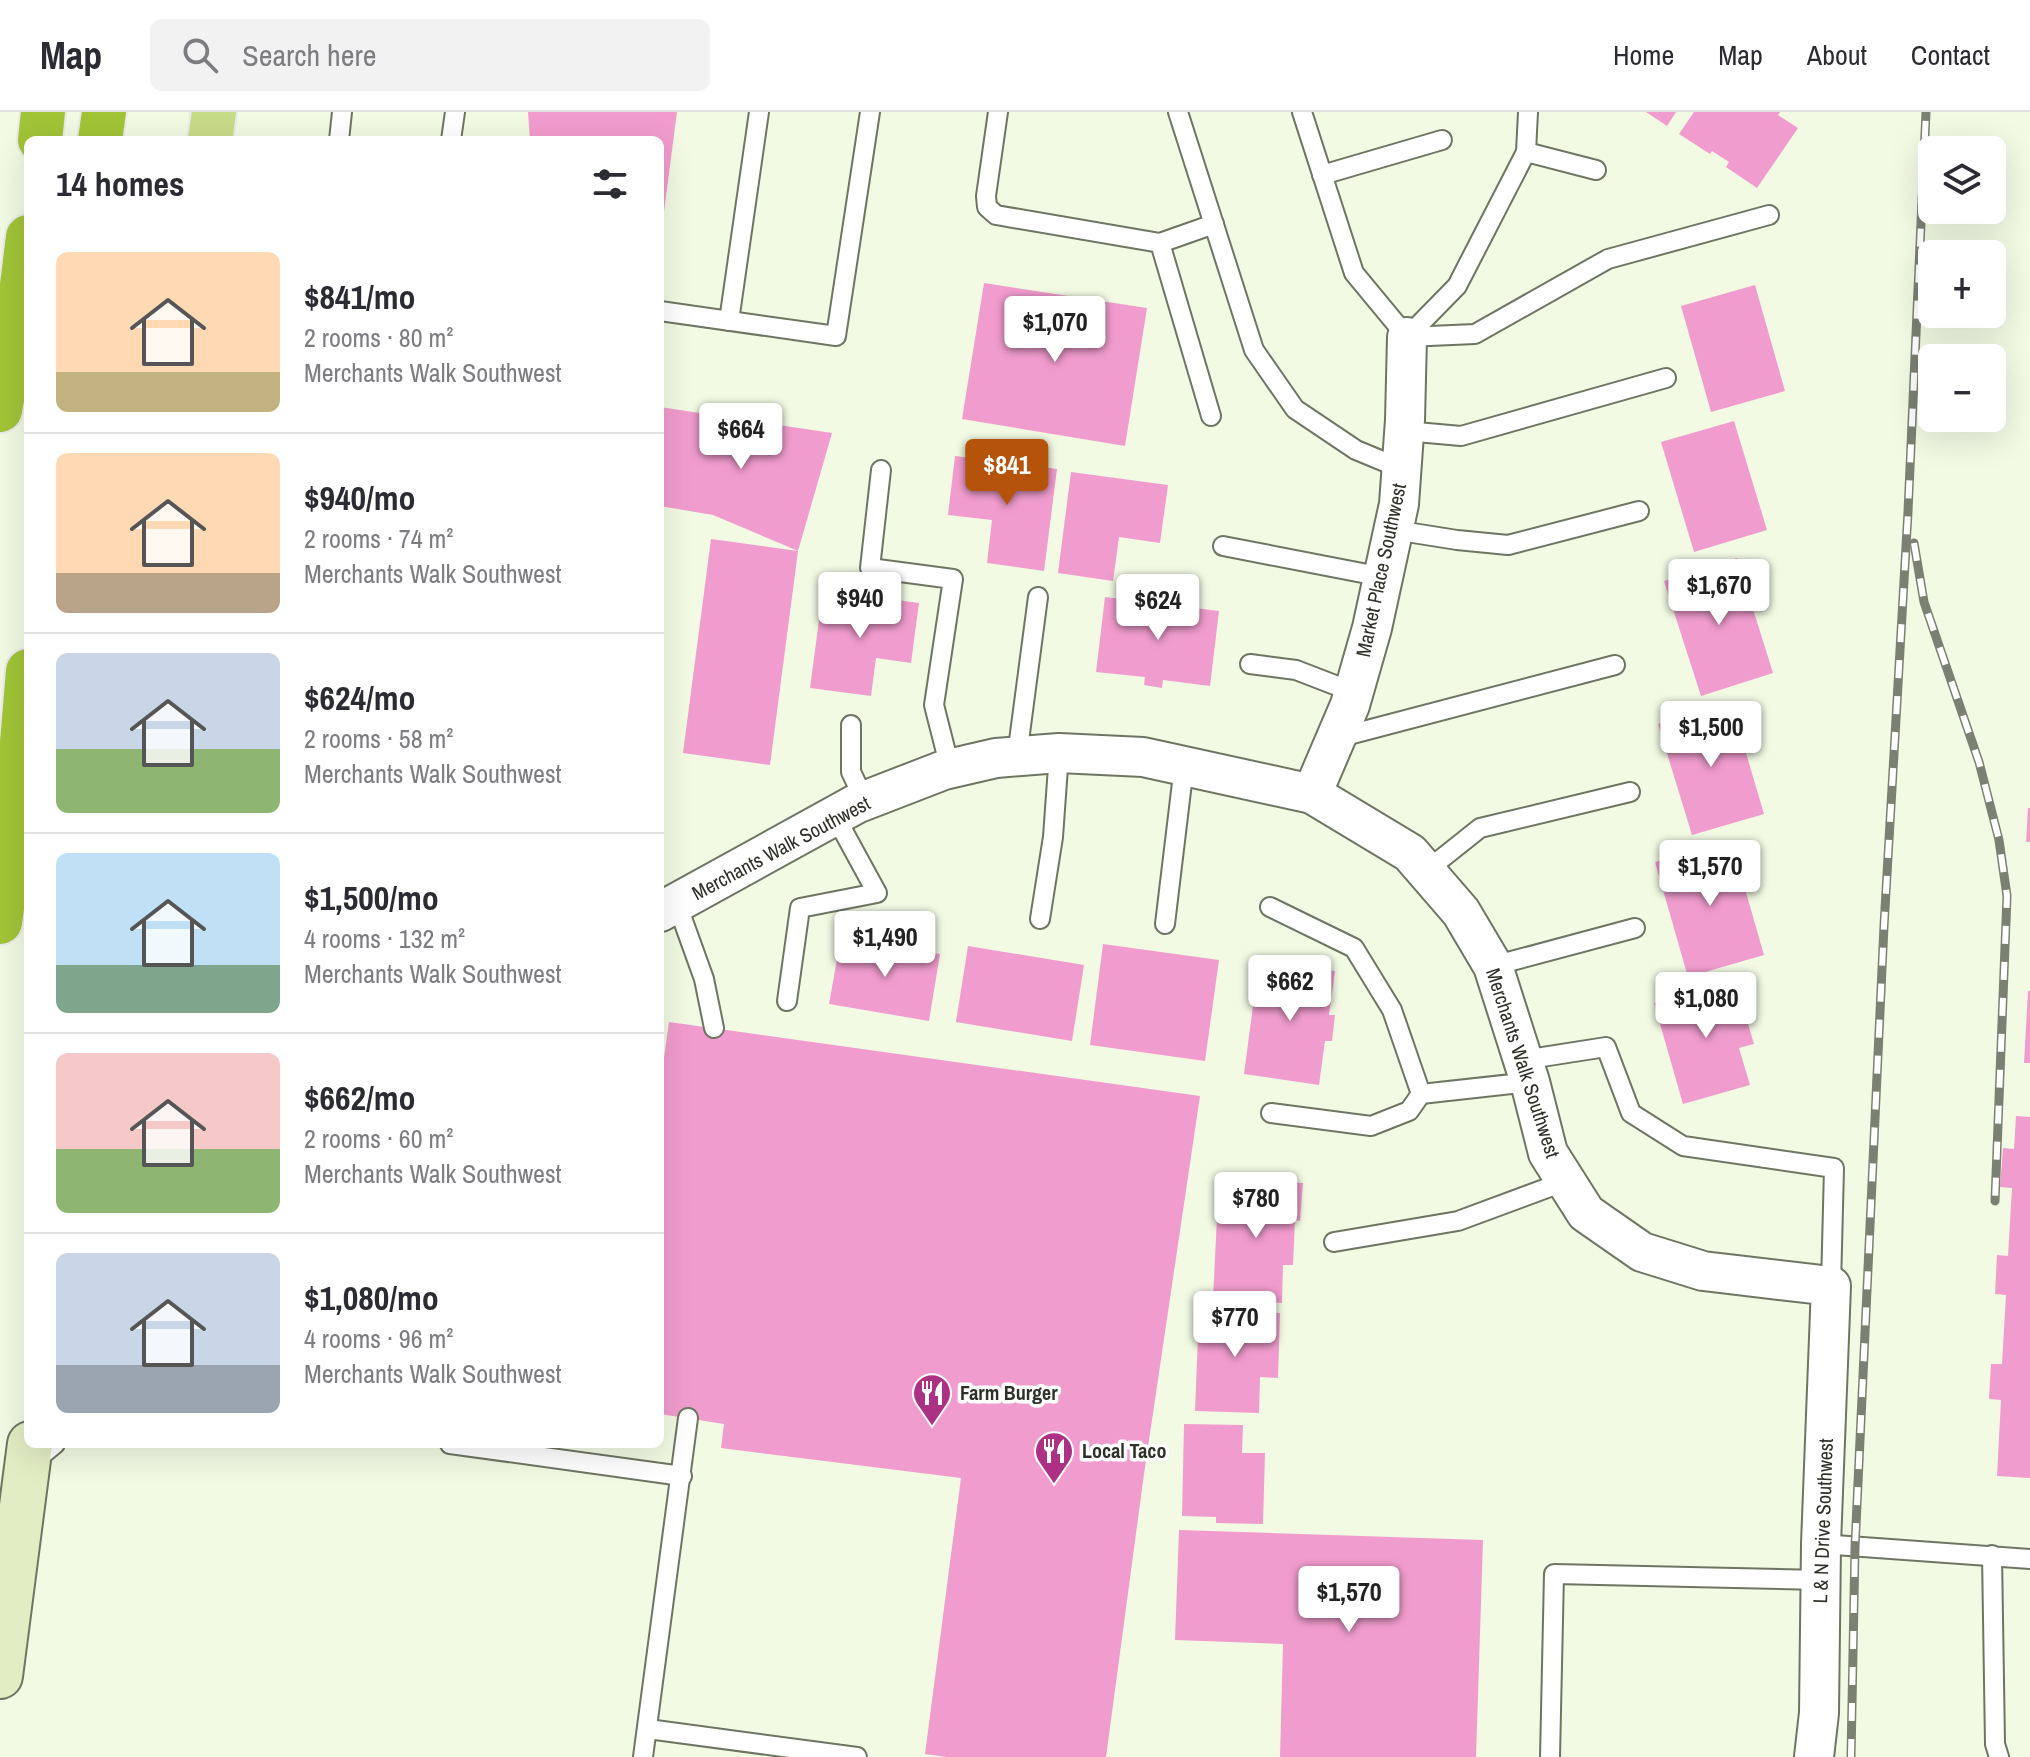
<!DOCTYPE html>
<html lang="en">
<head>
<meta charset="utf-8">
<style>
	:root { --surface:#fff; --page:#f2f2f3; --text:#2b2b33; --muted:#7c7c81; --line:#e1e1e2; --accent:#b45309 }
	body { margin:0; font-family:"Archivo Narrow",sans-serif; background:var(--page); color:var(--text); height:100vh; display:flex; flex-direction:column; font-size:30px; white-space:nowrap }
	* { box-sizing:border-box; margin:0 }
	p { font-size:26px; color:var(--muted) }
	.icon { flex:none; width:44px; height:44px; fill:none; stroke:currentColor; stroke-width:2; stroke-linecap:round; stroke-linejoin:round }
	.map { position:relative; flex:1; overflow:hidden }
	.drawer { position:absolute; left:24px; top:24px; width:640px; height:1312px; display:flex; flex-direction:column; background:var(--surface); border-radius:12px; box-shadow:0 8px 32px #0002 }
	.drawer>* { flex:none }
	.controls { position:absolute; left:1918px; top:24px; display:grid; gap:16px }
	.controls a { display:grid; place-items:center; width:88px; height:88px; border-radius:12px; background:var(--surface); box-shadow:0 8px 32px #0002; font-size:40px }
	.price { position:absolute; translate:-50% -68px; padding:0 18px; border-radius:8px; background:#fff; color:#222; font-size:26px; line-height:52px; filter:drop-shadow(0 2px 4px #0008) }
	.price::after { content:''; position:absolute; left:50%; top:48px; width:24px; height:18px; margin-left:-12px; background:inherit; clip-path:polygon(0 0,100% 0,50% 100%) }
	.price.current { background:var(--accent); color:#fff }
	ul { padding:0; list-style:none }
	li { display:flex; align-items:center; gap:24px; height:200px; padding:0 32px }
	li+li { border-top:2px solid var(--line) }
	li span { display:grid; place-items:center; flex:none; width:224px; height:160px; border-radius:12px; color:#555 }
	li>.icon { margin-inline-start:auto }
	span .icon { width:96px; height:96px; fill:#fffc; stroke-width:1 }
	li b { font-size:34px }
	h2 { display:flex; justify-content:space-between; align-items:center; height:96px; padding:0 32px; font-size:34px }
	header { display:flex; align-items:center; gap:48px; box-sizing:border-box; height:112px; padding:0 40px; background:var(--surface); border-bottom:2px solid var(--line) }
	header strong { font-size:38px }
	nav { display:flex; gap:44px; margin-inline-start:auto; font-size:28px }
	.search { width:560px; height:72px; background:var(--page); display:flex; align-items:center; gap:20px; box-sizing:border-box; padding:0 28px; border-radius:12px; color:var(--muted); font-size:30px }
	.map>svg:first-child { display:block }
</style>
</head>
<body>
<header>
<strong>Map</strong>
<div class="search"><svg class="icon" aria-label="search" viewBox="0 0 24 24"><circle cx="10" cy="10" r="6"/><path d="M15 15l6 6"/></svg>Search here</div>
<nav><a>Home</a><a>Map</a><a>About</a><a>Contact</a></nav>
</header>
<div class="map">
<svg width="2030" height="1645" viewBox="0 0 2030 1645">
	<rect width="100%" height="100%" fill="#f2fae4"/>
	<g fill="#f19cce">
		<path d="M 528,0 L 677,0 L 662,115 L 660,115 L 660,28 L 530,28 Z"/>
		<path d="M 1646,0 L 1676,0 L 1667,14 Z"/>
		<path d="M 1694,0 L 1780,0 L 1778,3 L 1798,16 L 1757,76 L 1726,55 L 1729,50 L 1712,39 L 1710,42 L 1679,22 Z"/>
		<path d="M 984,171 L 1147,196 L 1125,334 L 962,307 Z"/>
		<path d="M 1755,173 L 1785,279 L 1711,300 L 1681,194 Z"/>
		<path d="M 660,295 L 832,321 L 798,439 L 713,403 L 660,394 Z"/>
		<path d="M 1734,309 L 1767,418 L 1694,440 L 1661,330 Z"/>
		<path d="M 955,344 L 1057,357 L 1044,459 L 987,451 L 992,408 L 948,403 Z"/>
		<path d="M 1071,360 L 1168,373 L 1160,431 L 1119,425 L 1113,469 L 1058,461 Z"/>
		<path d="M 711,427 L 798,439 L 770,653 L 683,641 Z"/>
		<path d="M 1737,446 L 1773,561 L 1701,584 L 1664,469 Z"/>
		<path d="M 823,478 L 919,491 L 911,551 L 876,546 L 871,584 L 810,576 Z"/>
		<path d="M 1105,485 L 1219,499 L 1210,574 L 1163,568 L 1162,576 L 1144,573 L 1145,565 L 1096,560 Z"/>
		<path d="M 1731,590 L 1764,702 L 1692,723 L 1658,612 Z"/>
		<path d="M 2028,696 L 2030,696 L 2030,730 L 2026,730 Z"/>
		<path d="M 1731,728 L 1764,843 L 1688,865 L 1655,750 Z"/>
		<path d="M 841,825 L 876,831 L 876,827 L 897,830 L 896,834 L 940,842 L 929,909 L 829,892 Z"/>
		<path d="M 1103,832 L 1219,848 L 1205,949 L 1090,933 Z"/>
		<path d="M 968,834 L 1084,853 L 1072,929 L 956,910 Z"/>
		<path d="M 1259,849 L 1335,859 L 1329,903 L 1335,903 L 1332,929 L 1325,929 L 1319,973 L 1244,962 Z"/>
		<path d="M 1735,868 L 1754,932 L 1739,936 L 1750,973 L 1683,992 L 1654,891 Z"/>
		<path d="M 2028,879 L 2030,879 L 2030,951 L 2024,951 Z"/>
		<path d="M 669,910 L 1200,984 L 1144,1362 L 1106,1645 L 947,1645 L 925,1642 L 961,1366 L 721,1336 L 724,1312 L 660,1302 L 660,974 Z"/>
		<path d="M 2016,1004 L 2030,1005 L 2030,1366 L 1997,1364 L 2001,1288 L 1989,1287 L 1991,1252 L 2002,1252 L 2006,1183 L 1995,1182 L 1997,1143 L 2008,1144 L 2012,1076 L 2000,1075 L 2003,1036 L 2014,1037 Z"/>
		<path d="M 1228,1067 L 1303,1071 L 1300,1109 L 1295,1108 L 1293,1153 L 1283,1153 L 1282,1191 L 1213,1187 L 1217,1105 L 1226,1105 Z"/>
		<path d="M 1199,1198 L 1280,1201 L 1278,1266 L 1260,1265 L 1259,1301 L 1195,1299 Z"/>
		<path d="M 1184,1312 L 1243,1313 L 1242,1341 L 1265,1341 L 1263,1412 L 1216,1411 L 1216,1405 L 1182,1404 Z"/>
		<path d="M 1179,1418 L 1483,1428 L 1476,1645 L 1280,1645 L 1283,1532 L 1175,1528 Z"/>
	</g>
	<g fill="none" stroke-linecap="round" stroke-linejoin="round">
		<g stroke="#6e7562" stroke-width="22">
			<g id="service">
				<path d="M 998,0 L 986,84 L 987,95 L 996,103 L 1160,131 L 1214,112"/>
				<path d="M 1178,0 L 1254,238 L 1295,297 L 1356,338 L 1402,357"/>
				<path d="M 1302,0 L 1354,161 L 1407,225"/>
				<path d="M 339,28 L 342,0"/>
				<path d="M 451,28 L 455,0"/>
				<path d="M 1526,40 L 1596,58"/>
				<path d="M 1322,63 L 1442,28"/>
				<path d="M 1160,131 L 1211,304"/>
				<path d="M 660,199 L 836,224 L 870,0"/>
				<path d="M 729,209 L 759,0"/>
				<path d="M 1407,225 L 1475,222 L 1608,147 L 1769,103"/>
				<path d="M 1407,225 L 1457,174 L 1526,40 L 1528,0"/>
				<path d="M 1405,319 L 1461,324 L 1666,266"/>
				<path d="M 881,358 L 870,456 L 953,467 L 934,593 L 950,656"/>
				<path d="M 1394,418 L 1457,428 L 1508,433 L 1639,399"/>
				<path d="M 1223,434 L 1383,465"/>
				<path d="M 1250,552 L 1296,558 L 1353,580"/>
				<path d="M 851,613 L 851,660 L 865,689"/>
				<path d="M 1337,626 L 1615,553"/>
				<path d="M 1017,644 L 1038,485"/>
				<path d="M 1426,759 L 1480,716 L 1630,680"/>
				<path d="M 677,792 L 704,867 L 714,916"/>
				<path d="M 1270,795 L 1354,836 L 1392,898 L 1421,982 L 1530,970"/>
				<path d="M 1040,807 L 1053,725 L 1059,641"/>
				<path d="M 1165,812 L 1184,654"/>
				<path d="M 1493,854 L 1635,816"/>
				<path d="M 787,889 L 800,796 L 877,781 L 835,704"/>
				<path d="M 1523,948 L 1606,935 L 1631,1001 L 1683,1034 L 1834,1056 L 1831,1174"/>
				<path d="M 1271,1001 L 1371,1014 L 1409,999 L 1421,982"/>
				<path d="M 1334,1130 L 1458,1109 L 1566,1069"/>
				<path d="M 450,1332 L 682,1364"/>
				<path d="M 32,1351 L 55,1332"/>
				<path d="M 1821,1432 L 2030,1447"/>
				<path d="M 1992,1443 L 1995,1632 L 1999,1645"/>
				<path d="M 648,1617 L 857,1645"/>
				<path d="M 643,1645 L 688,1306"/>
				<path d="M 1550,1645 L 1554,1462 L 1820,1468"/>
			</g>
		</g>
		<g stroke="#6e7562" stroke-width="42">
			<g id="minor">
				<path d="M 1312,682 L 1350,593 L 1372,516 L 1399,392 L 1405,308 L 1407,225"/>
				<path d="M 660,800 L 856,692 L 944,658 L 996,646 L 1059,641 L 1143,645 L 1312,682 L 1410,741 L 1461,800 L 1493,854 L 1530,970 L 1548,1041 L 1586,1101 L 1642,1140 L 1703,1159 L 1831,1174 L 1821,1432 L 1819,1601 L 1814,1645"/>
			</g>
		</g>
		<g stroke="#6e7562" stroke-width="48">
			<path id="secondary" d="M 0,1564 L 30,1332"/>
		</g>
		<g stroke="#eaeaea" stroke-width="48">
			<path id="primary" d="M 210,28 L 214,0"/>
		</g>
		<g stroke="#eaeaea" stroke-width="48">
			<g id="motorway">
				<path d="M 40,28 L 43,0"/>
				<path d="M 100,28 L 104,0"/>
				<path d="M 0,298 L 21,181 L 28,125"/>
				<path d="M 0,810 L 17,690 L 28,559"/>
			</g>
		</g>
		<use href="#service" stroke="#fff" stroke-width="18"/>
		<use href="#minor" stroke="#fff" stroke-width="38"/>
		<use href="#secondary" stroke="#e3edc3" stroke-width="44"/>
		<use href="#primary" stroke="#c7dc87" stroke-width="44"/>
		<use href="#motorway" stroke="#a1c437" stroke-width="44"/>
		<g stroke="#7b8073" stroke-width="9">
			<g id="rail">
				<path d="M 1914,431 L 1924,490 L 1979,650 L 1999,728 L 2007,784 L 1995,1089"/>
				<path d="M 1851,1645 L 1855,1435 L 1884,814 L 1908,400 L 1926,0"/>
			</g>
		</g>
		<use href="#rail" stroke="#fff" stroke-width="6" stroke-dasharray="18" stroke-linecap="butt"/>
	</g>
	<defs>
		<g id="restaurant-pin" transform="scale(2)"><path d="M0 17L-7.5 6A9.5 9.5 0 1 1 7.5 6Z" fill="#ac3083" stroke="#fff"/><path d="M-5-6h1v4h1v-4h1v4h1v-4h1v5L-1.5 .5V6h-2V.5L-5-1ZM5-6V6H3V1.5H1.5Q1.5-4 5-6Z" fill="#fff"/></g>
	</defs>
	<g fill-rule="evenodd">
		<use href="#restaurant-pin" x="932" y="1281"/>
		<use href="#restaurant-pin" x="1054" y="1339"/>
	</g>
	<g text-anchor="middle" stroke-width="7" stroke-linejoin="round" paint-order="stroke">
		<g font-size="20" fill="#2e3129" stroke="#fff">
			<text transform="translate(1381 458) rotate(-78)" y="7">Market Place Southwest</text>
			<text transform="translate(781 736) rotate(-28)" y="7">Merchants Walk Southwest</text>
			<text transform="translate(1523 951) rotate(72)" y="7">Merchants Walk Southwest</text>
			<text transform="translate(1823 1409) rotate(-88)" y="7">L &amp; N Drive Southwest</text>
		</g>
		<g font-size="20" font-weight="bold" fill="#2e3129" stroke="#fff" text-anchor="start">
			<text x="960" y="1288">Farm Burger</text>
			<text x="1082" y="1346">Local Taco</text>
		</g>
	</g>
</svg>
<div class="controls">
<a><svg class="icon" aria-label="layers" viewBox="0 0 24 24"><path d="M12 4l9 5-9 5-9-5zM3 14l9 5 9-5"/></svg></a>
<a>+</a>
<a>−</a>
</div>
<b class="price" style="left:1055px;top:252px">$1,070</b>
<b class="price" style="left:741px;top:359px">$664</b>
<b class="price current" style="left:1007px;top:395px">$841</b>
<b class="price" style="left:1719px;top:515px">$1,670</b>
<b class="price" style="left:860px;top:528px">$940</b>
<b class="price" style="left:1158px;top:530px">$624</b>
<b class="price" style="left:1711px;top:657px">$1,500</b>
<b class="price" style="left:1710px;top:796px">$1,570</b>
<b class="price" style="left:885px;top:867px">$1,490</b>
<b class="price" style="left:1290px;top:911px">$662</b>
<b class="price" style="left:1706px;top:928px">$1,080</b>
<b class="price" style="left:1256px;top:1128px">$780</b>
<b class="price" style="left:1235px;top:1247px">$770</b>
<b class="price" style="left:1349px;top:1522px">$1,570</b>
<section class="drawer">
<h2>14 homes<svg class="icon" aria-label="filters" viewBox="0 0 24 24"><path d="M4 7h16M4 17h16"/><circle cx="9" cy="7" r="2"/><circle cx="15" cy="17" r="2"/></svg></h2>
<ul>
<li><span style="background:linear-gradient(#ffd9b3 75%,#c2b280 0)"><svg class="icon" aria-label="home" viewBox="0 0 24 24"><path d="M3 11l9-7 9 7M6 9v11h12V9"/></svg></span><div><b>$841/mo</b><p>2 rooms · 80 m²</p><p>Merchants Walk Southwest</p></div></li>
<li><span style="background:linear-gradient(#ffd9b3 75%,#b9a48a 0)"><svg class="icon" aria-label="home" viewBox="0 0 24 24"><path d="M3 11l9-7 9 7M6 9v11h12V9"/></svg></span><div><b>$940/mo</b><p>2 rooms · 74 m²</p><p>Merchants Walk Southwest</p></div></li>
<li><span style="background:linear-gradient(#c9d6e8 60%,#8fb573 0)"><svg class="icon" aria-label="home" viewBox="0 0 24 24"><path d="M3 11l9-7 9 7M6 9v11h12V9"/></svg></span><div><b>$624/mo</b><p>2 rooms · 58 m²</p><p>Merchants Walk Southwest</p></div></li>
<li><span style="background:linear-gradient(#bfe0f5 70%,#7fa58c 0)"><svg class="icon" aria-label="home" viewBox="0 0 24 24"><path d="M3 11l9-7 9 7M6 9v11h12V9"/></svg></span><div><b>$1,500/mo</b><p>4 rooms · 132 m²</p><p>Merchants Walk Southwest</p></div></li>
<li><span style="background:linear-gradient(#f6c9c9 60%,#8fb573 0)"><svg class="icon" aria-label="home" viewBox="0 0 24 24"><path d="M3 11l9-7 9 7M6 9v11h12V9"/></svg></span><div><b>$662/mo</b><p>2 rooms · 60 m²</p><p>Merchants Walk Southwest</p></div></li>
<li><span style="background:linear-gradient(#c9d6e8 70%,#9aa5b1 0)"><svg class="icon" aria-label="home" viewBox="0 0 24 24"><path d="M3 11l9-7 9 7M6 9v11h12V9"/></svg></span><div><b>$1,080/mo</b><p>4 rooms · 96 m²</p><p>Merchants Walk Southwest</p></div></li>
</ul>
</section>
</div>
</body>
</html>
